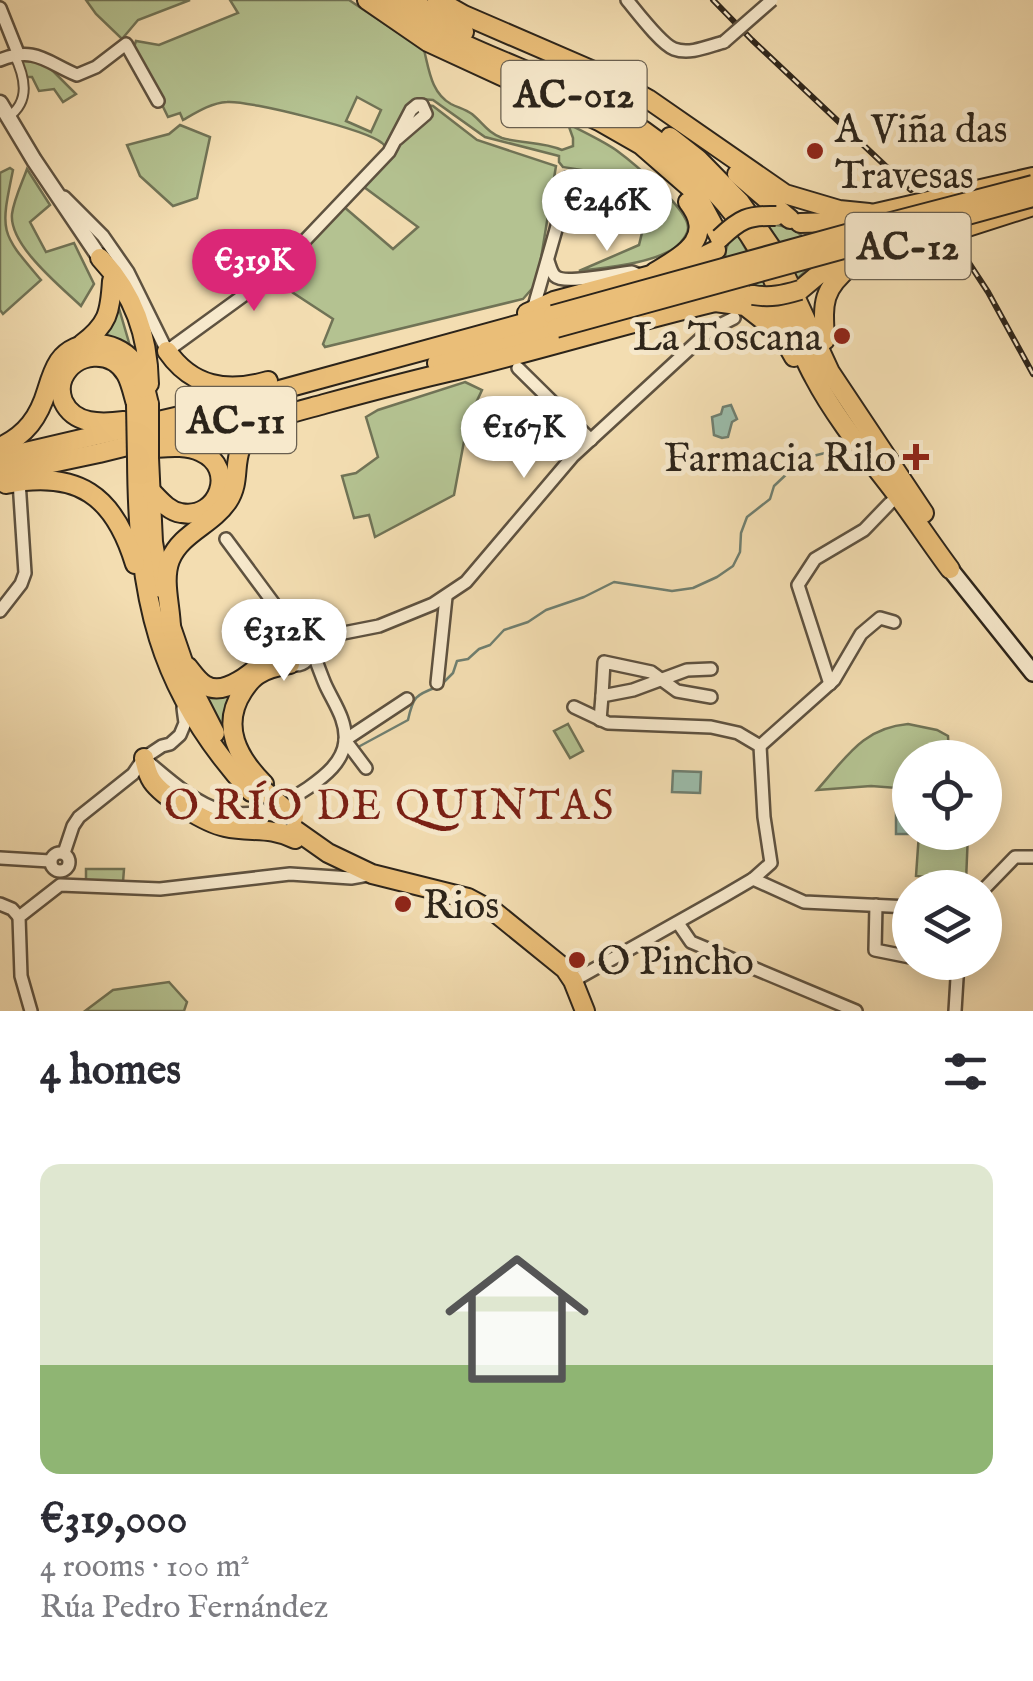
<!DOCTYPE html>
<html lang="en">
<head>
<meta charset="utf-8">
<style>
	:root { --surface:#fff; --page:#f7f7f7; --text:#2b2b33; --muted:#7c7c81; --line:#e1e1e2; --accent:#db2777 }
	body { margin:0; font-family:"IM FELL English",serif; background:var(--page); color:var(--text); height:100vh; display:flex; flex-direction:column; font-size:38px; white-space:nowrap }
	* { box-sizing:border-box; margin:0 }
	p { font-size:32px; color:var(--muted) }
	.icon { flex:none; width:55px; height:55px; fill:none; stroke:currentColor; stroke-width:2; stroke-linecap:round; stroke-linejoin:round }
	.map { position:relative; height:1011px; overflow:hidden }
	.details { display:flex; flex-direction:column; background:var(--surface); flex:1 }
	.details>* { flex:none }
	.fabs { position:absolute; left:892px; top:740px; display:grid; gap:20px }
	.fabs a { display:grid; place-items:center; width:110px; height:110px; border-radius:50%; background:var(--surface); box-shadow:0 5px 25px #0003; font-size:50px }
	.price { position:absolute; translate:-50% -85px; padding:0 22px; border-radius:35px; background:#fff; color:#222; font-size:32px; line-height:65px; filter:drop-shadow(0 2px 5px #0008) }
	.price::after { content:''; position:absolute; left:50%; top:60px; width:30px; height:22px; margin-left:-15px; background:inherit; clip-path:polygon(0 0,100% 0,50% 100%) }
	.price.selected { background:var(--accent); color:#fff }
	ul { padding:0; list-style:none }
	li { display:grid; align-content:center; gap:20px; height:530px; padding:0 40px }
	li+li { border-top:2px solid var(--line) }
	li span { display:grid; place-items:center; height:310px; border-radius:20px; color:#555 }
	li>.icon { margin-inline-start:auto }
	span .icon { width:180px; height:180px; fill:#fffc; stroke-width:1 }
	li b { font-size:42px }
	h2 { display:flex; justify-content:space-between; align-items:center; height:120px; padding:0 40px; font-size:42px }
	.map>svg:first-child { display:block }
</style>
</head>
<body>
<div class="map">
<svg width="1033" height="1011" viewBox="0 0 1033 1011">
	<rect width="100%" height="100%" fill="#f3ddb1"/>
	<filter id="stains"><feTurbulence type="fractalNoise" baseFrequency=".002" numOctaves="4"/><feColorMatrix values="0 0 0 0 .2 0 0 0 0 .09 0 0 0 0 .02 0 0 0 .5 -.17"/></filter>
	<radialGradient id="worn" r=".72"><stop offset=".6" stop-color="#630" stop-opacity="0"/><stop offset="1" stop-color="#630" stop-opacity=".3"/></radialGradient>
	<g fill="#b4c291" stroke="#707356" stroke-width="2.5" fill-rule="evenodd">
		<path d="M 86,0 L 190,0 L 138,20 L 122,39 L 96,14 Z"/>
		<path d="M 230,0 L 349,0 L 424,50 C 429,69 431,93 451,104 C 459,108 465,109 472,114 C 483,123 488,133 502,138 C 523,144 542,141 562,150 L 573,146 L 573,138 L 568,124 C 584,132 601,140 616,150 C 631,161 689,209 688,228 C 688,234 681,243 676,247 C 652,264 608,267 579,271 L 639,245 L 649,204 C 645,197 640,189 633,185 C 617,175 583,170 563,167 L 559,162 L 559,156 L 485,137 L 433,100 L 421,99 L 411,105 L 386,149 C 385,147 384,144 382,143 C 367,130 249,100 227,102 C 211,103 197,112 183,120 L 180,113 L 168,117 L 134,47 L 136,41 L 159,45 L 238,13 ZM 357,97 L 381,110 L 371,132 L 346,121 Z"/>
		<path d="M 22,59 L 45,63 L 76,94 L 63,102 L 54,89 L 39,91 L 32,77 L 27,77 L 20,60 Z"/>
		<path d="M 426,105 L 433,106 L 477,140 L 556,166 L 537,283 L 523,299 L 325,347 L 323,344 L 333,319 L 272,279 L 343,206 L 393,249 L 418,227 L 364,187 L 390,158 L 413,113 Z"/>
		<path d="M 180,125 L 210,137 L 197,198 L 173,206 L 140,176 L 127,145 L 169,134 Z"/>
		<path d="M 10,168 L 13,170 C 0,233 0,232 41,280 L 3,314 L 0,310 L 0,173 Z"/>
		<path d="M 27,169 L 50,205 L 30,222 L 46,252 L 74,243 L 94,284 L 81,306 C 60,286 9,245 12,214 C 14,199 22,183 27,169 Z"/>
		<path d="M 765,224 C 795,225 813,235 809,268 L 796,280 Z"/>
		<path d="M 736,232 L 768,288 C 736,286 710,261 736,232 Z"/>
		<path d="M 118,305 L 130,346 L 102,334 Z"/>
		<path d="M 465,382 L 482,390 L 468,420 L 454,495 L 375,537 L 369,515 L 354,518 L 342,476 L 356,473 L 378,457 L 366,417 L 378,410 Z"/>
		<path d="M 202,692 L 232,692 L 228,704 L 226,737 Z"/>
		<path d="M 568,724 L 583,751 L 570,758 L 554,731 Z"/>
		<path d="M 908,724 L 937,730 L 948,736 L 949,757 L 910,758 L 910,789 L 871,786 L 817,790 C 846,758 862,728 908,724 Z"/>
		<path d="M 919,833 L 968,833 L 966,881 L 916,876 Z"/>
		<path d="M 86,869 L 124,869 L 123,882 L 86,881 Z"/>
		<path d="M 169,982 L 187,1002 L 184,1011 L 85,1011 L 113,990 Z"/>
	</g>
	<g fill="#9bbcaa" stroke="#6f7f70" stroke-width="2.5">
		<path d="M 731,405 L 737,419 L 732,422 L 728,437 L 722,438 L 714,435 L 712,417 L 721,414 L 723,407 Z"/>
		<path d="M 673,771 L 701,772 L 700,793 L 672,792 Z"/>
		<path d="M 896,806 L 910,806 L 911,834 L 896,834 Z"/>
	</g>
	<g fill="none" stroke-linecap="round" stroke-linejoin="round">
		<g stroke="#6f7f70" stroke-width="2.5">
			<path d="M 443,683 L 453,673 L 457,661 L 468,659 L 479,649 L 490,645 L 504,630 L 528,622 L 546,610 L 584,597 L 614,582 L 672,591 L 693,588 L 717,577 L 733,566 L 740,552 L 741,533 L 747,517 L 770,499 L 774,486 L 792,469 L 813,456 L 825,453"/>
			<path d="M 360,746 L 408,720 C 413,697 415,695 437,687"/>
		</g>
		<g stroke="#5e5240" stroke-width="12">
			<path id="pedestrian" d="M 8,117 C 31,101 25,77 14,54"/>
		</g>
		<g stroke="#5e5240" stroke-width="16">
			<g id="minor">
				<path d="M 627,0 C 637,12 661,44 674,49 C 690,55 709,46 724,42"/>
				<path d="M 0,8 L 18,53"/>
				<path d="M 0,60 C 35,46 46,62 77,75 L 96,67 L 126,44 L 158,101"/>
				<path d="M 64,197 L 103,236 L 128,272 L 167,351 L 273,274 L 389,152 L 411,110 L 417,105 L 422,105 L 426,114 L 397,139"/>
				<path d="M 548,261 C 550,266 551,272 555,276 C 564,285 618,273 632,272 L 637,274"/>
				<path d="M 533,310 L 561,212 L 567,178"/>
				<path d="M 518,368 L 591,440"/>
				<path d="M 226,539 L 297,635"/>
				<path d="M 0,611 L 21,584 L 25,573 L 19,481"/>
				<circle cx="296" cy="650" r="15"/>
				<path d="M 308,640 L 379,626 L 433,604 L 466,582 L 573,456 L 710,330 L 734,318"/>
				<path d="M 437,683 L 446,597"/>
				<path d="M 830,684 L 798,585 L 815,559 L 864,530 L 890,503"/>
				<path d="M 602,696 L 604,662 L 651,672 L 677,691 L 711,697"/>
				<path d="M 600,720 L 602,696 L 633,690 L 687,670 L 711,669"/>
				<path d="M 760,746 L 834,680 L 861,634 L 880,618 L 894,622"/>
				<path d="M 147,761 C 205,811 238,836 308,788 C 325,776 343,762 345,741 C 347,720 333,702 325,684 C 320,672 316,660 311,648"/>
				<path d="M 366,768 L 345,740 L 407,699"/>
				<circle cx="60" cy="862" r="9"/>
				<path d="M 64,853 L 73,826 L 79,817 L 133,774 L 144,758 L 162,746 L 170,744 L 180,735 L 185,723 L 183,708"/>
				<path d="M 0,858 L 50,861"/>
				<path d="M 753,879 L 804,902 L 910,907"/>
				<path d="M 985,888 L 1015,857 L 1033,857"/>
				<path d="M 0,904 L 12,909 L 19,917"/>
				<path d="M 876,905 L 875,950 L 910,957"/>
				<path d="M 678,923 L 691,942 L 856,1011"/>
				<path d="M 938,962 L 958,966"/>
				<path d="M 573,981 L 724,896 L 753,879 L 771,863 L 764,817 L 760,746 L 738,733 L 711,727 L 608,723 L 574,707"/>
				<path d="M 31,1011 L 21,976 L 19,917 L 60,885 L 160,889 L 290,874 L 351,878 L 368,875"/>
				<path d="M 955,1011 L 958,962"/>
			</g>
		</g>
		<g stroke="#5e5240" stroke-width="19">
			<path id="tertiary" d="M 0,103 L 34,160 L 100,258"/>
		</g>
		<g stroke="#2c241a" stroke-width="20">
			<path id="secondary" d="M 950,569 L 1033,673"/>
		</g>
		<g stroke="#2c241a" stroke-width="22">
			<g id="primary">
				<path d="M 367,0 L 428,42 L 599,121 L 641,145 L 696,193 L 720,238"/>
				<path d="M 387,0 C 465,58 565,75 644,131 C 690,163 736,208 763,258 C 783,296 793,339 814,377 C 836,419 868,457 897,495 C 915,519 932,545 950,569"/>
				<path d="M 409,0 L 464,32"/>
				<path d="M 437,0 L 464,15 L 612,79 L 648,99 L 785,194 L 839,210 L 869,213"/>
				<path d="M 670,137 L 698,159 L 740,202 L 775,253 L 830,372 L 924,513"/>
				<path d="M 737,174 L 790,219"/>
				<path d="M 655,272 C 683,255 716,238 688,202"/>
				<path d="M 753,295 L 770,315 L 794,357"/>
				<path d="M 715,302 L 745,306 L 768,324"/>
			</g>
		</g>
		<g stroke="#2c241a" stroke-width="22">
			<g id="trunk">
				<path d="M 800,223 L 837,222 L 1033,177"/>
				<path d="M 100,258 C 134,294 148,335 149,384"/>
				<path d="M 800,290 L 818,275 L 1033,206"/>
				<path d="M 527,313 L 554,301 L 681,267 L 716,250"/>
				<path d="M 825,340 C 823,304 821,290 851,266"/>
				<path d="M 82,344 C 108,324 110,313 112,281"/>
				<path d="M 167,351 C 192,387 227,393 268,381"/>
				<path d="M 437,363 L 556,328"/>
				<path d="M 124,421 C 101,424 74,425 63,401 C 60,393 60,385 63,378 C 75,352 111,349 126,374 C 131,383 133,394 136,404"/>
				<path d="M 0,447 C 26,435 39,417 47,390 C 50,380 53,370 59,361 C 76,337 115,339 133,361 C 143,373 145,389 149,404"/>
				<path d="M 0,458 L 214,408 L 553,315"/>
				<path d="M 149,458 L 153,542 L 161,588"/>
				<path d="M 137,459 C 138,596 156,689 251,792"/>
				<path d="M 0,474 L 99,453 L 277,409"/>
				<path d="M 6,484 C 78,470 114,495 135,564"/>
				<path d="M 150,490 C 159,499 168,511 181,513 C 219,520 237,468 201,452 C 187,445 169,447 154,448"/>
				<path d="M 168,618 L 192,688 L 215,733"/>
				<path d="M 171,629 C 171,607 162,581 170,560 C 181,533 212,525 228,501 C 245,475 225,451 259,427 C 278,415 303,410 324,404 C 368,392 412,380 457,370 C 543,349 628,323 715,302 L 743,293"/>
				<path d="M 188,667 C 193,673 198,681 205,685 C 228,700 264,661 281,647"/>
				<path d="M 144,758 C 146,766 147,774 152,781 C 163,797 206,823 225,827 C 252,833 268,826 295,839"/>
				<path d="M 264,784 C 238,758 220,726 243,691 C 247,685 252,678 259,674 C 268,668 280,666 290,664"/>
				<path d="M 284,822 L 328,853 L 372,874 L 468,898 L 496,913 L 565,969 L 573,981 L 585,1011"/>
			</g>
		</g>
		<use href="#pedestrian" stroke="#f7e9cc" stroke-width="8"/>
		<use href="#minor" stroke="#f7e9cc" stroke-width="11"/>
		<use href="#tertiary" stroke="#f7e9cc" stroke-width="14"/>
		<use href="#secondary" stroke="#f7e9cc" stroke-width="15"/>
		<use href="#primary" stroke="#eabe78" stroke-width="18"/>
		<use href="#trunk" stroke="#eabe78" stroke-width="18"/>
		<g stroke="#2c241a" stroke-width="6">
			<g id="rail">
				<path d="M 713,0 L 752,40 L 911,190"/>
				<path d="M 956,243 L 988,292 L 1033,374"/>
			</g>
		</g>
		<use href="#rail" stroke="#f7e9cc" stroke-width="2.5" stroke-dasharray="8" stroke-linecap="butt"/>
		<g stroke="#5e5240" stroke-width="16" stroke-linecap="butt">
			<path id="minor-bridge" d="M 724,42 L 772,0"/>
		</g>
		<g stroke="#2c241a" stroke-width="22" stroke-linecap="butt">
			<g id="trunk-bridge">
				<path d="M 720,238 C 740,219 748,215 776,216"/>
				<path d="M 753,295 C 771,298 783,295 800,290"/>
				<path d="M 553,315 L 868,228 L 1033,185"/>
				<path d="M 556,328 L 1033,197"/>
				<path d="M 136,404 L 137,459"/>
				<path d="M 149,404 L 149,458"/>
				<path d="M 260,787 L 294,817"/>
			</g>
		</g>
		<use href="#minor-bridge" stroke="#f7e9cc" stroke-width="11"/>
		<use href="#trunk-bridge" stroke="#eabe78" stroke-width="18"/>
	</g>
	<g fill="#8f2418" stroke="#f7e9cc" stroke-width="4">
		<circle cx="815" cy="151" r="10"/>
		<circle cx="842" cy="336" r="10"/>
		<path d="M911 442h10v10h10v10h-10v10h-10v-10h-10v-10h10z"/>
		<circle cx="403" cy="904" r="10"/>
		<circle cx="577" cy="960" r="10"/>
	</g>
	<g text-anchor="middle" stroke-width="10" stroke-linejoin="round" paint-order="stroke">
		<g fill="#f7e9cc" stroke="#695f4f" stroke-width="2.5">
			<rect x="501.5" y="61" width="145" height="66" rx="8"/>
			<rect x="845.5" y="213" width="125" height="66" rx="8"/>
			<rect x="176" y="387" width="120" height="66" rx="8"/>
		</g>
		<g font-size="38" font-weight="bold" fill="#2c241a">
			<text x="574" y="107">AC-012</text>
			<text x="908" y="259">AC-12</text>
			<text x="236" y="433">AC-11</text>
		</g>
		<g font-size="40" fill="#2c241a" stroke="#f7e9cc" text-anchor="start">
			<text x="835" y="142">A Viña das<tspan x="835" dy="46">Travesas</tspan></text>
			<text x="822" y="350" text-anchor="end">La Toscana</text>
			<text x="896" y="471" text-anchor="end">Farmacia Rilo</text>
			<text x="423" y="918">Rios</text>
			<text x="597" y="974">O Pincho</text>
		</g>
		<g font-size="42" letter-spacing="2.5" fill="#7a1f14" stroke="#f7e9cc">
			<text x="390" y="819">O RÍO DE QUINTAS</text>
		</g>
	</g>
	<rect width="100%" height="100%" filter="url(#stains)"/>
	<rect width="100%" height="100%" fill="url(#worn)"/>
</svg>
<div class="fabs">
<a><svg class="icon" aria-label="locate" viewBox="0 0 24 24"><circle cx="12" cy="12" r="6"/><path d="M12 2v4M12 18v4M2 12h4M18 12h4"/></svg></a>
<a><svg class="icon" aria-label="layers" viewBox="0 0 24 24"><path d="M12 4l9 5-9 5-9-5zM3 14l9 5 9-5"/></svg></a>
</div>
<b class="price" style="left:607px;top:254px">€246K</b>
<b class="price selected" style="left:254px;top:314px">€319K</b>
<b class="price" style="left:524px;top:481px">€167K</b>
<b class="price" style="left:284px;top:684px">€312K</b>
</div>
<section class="details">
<h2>4 homes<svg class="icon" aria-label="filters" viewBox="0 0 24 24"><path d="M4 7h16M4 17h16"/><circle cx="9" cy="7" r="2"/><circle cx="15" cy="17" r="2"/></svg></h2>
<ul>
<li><span style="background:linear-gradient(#dfe7d0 65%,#8fb573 0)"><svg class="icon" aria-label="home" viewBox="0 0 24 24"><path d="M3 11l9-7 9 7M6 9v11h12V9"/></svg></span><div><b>€319,000</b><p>4 rooms · 100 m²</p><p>Rúa Pedro Fernández</p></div></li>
</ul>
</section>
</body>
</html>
